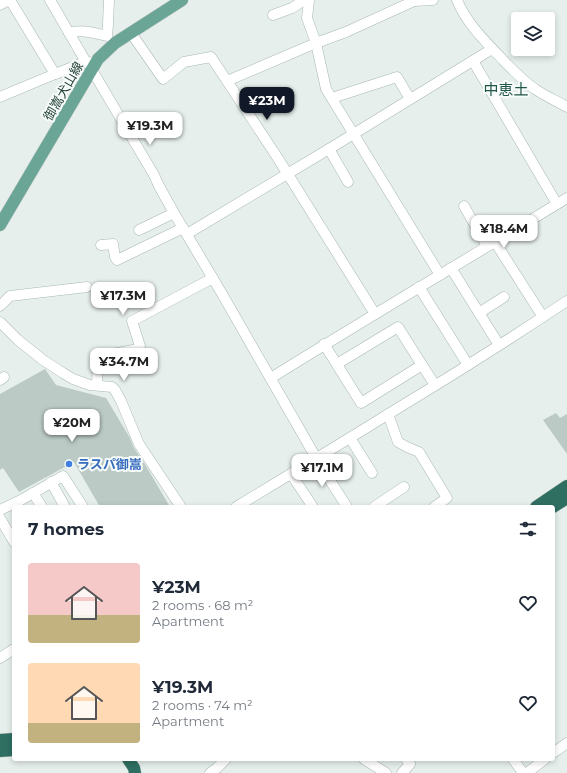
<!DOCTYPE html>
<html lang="en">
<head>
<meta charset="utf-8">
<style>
	:root { --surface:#fff; --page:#f6f6f7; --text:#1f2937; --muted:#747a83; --accent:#111827 }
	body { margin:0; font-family:Montserrat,"Noto Sans JP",sans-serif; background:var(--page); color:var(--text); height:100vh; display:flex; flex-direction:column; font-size:15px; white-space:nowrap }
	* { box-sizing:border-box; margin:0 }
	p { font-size:13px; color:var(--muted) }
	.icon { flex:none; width:22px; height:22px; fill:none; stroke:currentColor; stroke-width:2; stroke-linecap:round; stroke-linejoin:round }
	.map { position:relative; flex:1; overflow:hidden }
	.drawer { position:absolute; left:12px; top:505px; width:543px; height:256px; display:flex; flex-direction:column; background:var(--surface); border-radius:4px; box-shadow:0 2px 6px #0003 }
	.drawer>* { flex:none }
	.tools { position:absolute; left:511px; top:12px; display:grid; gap:8px }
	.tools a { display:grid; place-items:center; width:44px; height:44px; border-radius:4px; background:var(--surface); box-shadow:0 2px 6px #0003; font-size:20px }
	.price { position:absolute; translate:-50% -34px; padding:0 9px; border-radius:8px; background:#fff; color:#222; font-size:13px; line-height:26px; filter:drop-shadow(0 1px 2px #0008) }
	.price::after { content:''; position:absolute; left:50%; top:24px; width:12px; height:9px; margin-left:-6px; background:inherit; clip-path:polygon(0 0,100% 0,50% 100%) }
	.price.active { background:var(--accent); color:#fff }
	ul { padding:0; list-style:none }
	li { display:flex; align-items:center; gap:12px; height:100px; padding:0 16px }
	li span { display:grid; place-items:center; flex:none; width:112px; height:80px; border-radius:4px; color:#555 }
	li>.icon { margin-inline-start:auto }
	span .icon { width:48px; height:48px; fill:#fffc; stroke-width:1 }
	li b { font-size:17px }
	h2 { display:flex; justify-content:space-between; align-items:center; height:48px; padding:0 16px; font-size:17px }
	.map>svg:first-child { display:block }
</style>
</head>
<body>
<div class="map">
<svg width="567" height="773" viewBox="0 0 567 773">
	<rect width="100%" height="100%" fill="#e6efeb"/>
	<g fill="#bbcac4">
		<path d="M 45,369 L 56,385 L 106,398 L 130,438 L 134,448 L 146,466 L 170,507 L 100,507 L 74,462 L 19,492 L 3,468 L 0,470 L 0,394 Z"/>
		<path d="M 556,413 L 560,418 L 567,414 L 567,454 L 543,420 Z"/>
	</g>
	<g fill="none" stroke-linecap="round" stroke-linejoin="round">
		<g stroke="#a8b8b2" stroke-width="11">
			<g id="minor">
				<path d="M 10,0 L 55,74"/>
				<path d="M 50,0 L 86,62"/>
				<path d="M 309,0 L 307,18 L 316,43 L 326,89 L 440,275"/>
				<path d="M 413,0 L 414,1 L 433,0"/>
				<path d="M 457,0 C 466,23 486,42 503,60 C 513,70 523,81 535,89 C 545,96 557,101 567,107"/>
				<path d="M 0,5 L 9,0"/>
				<path d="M 273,15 L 292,8 L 304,0"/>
				<path d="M 69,33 C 81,29 95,33 107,36 L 108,24 L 109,0"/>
				<path d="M 131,33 L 163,79 L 184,62 L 211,57 L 227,81 L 316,43 L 346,32 L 414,1"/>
				<path d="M 473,61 L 557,204"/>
				<path d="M 92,70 L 154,175 L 159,186 L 174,213 L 221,292 L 319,463 L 347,507"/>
				<path d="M 227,81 L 279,160 L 375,314"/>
				<path d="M 0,97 L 55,74 L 86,62 L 96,63"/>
				<path d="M 332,98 L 397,77 L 410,99"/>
				<path d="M 329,149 L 348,182"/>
				<path d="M 464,206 L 487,246"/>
				<path d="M 139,230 L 174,213"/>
				<path d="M 187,234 L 329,149 L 492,49"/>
				<path d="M 495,242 L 543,317"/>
				<path d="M 101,245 L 113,244 L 115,257 L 117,260 L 183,228"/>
				<path d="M 451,268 L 499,345"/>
				<path d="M 419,287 L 468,365"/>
				<path d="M 0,306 L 10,296 L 87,287"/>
				<path d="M 479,313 L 504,297"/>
				<path d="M 0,322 L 18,340 L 43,360 L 63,373 L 73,379 L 90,385 L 112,387 L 115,390 L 121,401 L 139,444 L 181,507"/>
				<path d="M 324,344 L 361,403 L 422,365 L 435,385"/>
				<path d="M 337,364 L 398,327 L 422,365"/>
				<path d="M 271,378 C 369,317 469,258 567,198"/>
				<path d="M 0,380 L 4,377"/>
				<path d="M 97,385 L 98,357 L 138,349 L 140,346 L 132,321 L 213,278"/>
				<path d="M 388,414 L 398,442 L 407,447 L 419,452 L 447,498 L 434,507"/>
				<path d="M 350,438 L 372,473"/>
				<path d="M 291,474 L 313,507"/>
				<path d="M 51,482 L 65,507"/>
				<path d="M 33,493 L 42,507"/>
				<path d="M 236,507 C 289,475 342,443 395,410 C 453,375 510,339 567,301"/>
				<path d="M 374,507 L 404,487"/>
				<path d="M 0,510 L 21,500 L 63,476 L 83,507"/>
				<path d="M 0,518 L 14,542"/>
				<path d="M 0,658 L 14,649"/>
				<path d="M 553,753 L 567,743"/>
				<path d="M 364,759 L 386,773"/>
				<path d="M 513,759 L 523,773"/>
				<path d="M 210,773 L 217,768 L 226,759"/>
				<path d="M 402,773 L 410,764 L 406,759"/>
				<path d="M 527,773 L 545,759"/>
			</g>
		</g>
		<g stroke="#c2cac8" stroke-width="13">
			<path id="major" d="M 0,225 L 98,59 L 115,43 L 182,0"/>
		</g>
		<g stroke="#c2cac8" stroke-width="13">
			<g id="highway">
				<path d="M 536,507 L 567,486"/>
				<path d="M 553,507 L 567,498"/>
				<path d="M 0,740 L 14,739"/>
				<path d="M 0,751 L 14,750"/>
				<path d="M 128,759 L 134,768 L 135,773"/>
			</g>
		</g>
		<use href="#minor" stroke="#fff" stroke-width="10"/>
		<use href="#major" stroke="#6aa596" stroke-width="12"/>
		<use href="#highway" stroke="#2f6f62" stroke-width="12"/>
	</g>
	<circle fill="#3f7fe0" stroke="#f7fbf9" stroke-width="1.5" cx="69" cy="464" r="4"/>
	<g text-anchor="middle" stroke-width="4" stroke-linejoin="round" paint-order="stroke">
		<g font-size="13" fill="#24423a" stroke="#f7fbf9">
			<text transform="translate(63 91) rotate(-60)" y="5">御嵩犬山線</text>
		</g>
		<g font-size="13" font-weight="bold" fill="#366cbe" stroke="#f7fbf9" text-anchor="start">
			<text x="77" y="469">ラスパ御嵩</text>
		</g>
		<g font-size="15" fill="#1f5548" stroke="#f7fbf9">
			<text x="506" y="95">中恵土</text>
		</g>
	</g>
</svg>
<div class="tools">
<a><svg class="icon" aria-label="layers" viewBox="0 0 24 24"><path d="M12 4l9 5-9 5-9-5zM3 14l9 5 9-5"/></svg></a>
</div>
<b class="price active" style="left:267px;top:121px">¥23M</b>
<b class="price" style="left:150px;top:146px">¥19.3M</b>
<b class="price" style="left:504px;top:249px">¥18.4M</b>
<b class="price" style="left:123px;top:316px">¥17.3M</b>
<b class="price" style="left:124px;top:382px">¥34.7M</b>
<b class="price" style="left:72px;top:443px">¥20M</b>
<b class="price" style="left:322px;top:488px">¥17.1M</b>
<section class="drawer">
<h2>7 homes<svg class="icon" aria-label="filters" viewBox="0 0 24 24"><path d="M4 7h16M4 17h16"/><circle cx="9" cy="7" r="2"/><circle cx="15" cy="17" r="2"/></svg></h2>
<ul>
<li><span style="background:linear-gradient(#f6c9c9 65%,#c2b280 0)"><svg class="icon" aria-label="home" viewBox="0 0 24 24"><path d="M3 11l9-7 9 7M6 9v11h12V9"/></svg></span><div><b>¥23M</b><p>2 rooms · 68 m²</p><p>Apartment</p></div><svg class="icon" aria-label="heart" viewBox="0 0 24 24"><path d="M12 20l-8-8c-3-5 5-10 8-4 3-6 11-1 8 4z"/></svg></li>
<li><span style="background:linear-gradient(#ffd9b3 75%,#c2b280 0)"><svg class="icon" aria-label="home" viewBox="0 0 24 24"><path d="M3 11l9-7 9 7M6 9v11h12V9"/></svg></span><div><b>¥19.3M</b><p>2 rooms · 74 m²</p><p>Apartment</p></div><svg class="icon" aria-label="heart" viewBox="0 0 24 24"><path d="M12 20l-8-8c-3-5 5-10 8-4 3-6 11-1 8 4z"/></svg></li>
</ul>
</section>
</div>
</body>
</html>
